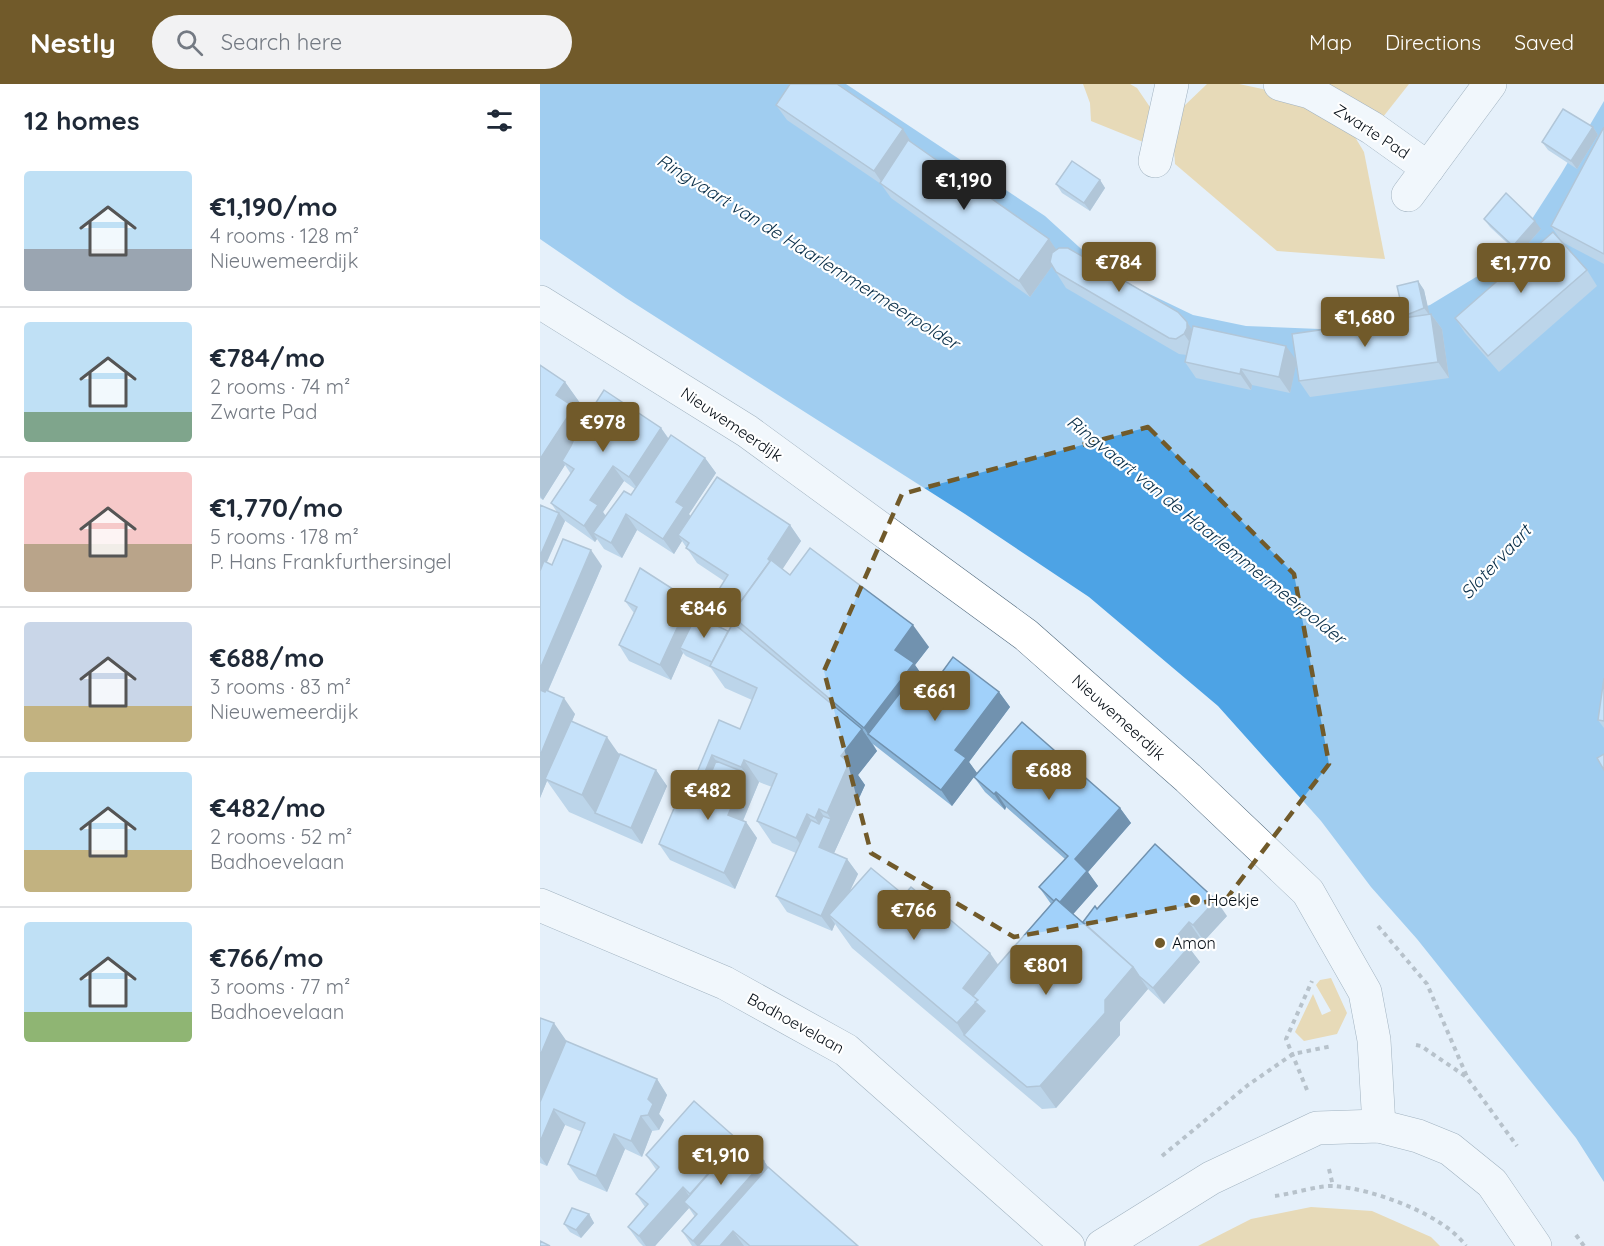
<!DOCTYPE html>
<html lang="en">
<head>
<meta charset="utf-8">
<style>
	:root { --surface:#fff; --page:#f2f2f3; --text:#1f2937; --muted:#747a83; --line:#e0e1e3; --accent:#715a2a }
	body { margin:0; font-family:Quicksand,sans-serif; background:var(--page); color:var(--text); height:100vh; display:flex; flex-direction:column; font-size:22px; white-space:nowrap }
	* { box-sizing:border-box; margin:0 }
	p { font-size:20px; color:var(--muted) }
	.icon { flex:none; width:33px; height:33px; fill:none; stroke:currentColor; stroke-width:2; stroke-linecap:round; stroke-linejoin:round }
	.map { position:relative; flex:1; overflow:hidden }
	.drawer { display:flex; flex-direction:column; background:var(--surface); width:540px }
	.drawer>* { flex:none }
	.price { position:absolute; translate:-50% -51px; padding:0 14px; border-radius:6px; background:var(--accent); color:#fff; font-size:20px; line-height:39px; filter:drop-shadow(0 2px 3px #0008) }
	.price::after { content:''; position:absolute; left:50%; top:36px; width:18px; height:14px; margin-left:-9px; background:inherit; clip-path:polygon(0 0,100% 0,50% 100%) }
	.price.current { background:#222; color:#fff }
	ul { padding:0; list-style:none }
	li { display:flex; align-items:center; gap:18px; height:150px; padding:0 24px }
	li+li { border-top:2px solid var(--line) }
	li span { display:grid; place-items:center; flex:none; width:168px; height:120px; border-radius:6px; color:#555 }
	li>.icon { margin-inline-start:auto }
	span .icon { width:72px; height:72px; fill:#fffc; stroke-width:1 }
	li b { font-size:26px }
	h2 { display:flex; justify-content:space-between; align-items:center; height:72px; padding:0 24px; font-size:26px }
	header { display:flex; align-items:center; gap:36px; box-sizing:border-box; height:84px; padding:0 30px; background:var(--accent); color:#fff }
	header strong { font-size:28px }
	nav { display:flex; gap:33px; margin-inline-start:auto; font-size:21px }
	.search { width:420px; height:54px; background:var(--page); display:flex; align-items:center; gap:15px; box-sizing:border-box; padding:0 21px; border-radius:33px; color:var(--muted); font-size:22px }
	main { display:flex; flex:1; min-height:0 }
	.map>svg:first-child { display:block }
</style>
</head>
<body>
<header>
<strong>Nestly</strong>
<div class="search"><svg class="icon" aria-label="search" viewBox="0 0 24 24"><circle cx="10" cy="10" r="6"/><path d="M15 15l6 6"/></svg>Search here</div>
<nav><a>Map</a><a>Directions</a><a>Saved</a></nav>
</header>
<main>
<section class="drawer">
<h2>12 homes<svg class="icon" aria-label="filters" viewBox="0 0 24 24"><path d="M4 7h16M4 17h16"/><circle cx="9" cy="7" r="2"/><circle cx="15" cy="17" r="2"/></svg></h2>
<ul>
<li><span style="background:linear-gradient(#bfe0f5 65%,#9aa5b1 0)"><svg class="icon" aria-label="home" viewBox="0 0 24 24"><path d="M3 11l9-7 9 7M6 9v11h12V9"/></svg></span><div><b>€1,190/mo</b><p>4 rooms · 128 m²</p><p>Nieuwemeerdijk</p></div></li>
<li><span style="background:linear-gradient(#bfe0f5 75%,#7fa58c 0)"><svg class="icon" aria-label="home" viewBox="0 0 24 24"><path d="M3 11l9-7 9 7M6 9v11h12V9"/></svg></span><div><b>€784/mo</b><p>2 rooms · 74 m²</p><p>Zwarte Pad</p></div></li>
<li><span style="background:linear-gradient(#f6c9c9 60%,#b9a48a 0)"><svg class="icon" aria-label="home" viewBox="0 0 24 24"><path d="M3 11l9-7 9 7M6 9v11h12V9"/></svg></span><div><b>€1,770/mo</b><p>5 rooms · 178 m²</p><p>P. Hans Frankfurthersingel</p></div></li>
<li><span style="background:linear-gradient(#c9d6e8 70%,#c2b280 0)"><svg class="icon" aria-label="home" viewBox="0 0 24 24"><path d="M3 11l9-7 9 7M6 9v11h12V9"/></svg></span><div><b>€688/mo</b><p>3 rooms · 83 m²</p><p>Nieuwemeerdijk</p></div></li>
<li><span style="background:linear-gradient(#bfe0f5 65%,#c2b280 0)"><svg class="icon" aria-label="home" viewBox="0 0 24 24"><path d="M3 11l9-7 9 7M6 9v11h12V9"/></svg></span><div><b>€482/mo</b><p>2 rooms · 52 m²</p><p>Badhoevelaan</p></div></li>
<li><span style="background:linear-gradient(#bfe0f5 75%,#8fb573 0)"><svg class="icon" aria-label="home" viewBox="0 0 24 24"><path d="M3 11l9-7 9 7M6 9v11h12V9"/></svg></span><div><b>€766/mo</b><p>3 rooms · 77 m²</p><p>Badhoevelaan</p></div></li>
</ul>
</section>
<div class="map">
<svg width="1064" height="1162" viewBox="0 0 1064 1162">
	<rect width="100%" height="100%" fill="#e5f0fa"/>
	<g fill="#e9be68">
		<path d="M 543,0 L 590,0 L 597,4 L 614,29 L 608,60 L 551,37 L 550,19 Z"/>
		<path d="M 667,0 L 699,0 L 737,8 L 809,43 L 824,68 L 845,175 L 737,167 L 635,80 L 634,65 L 643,23 Z"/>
		<path d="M 786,0 L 869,0 L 843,33 Z"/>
		<path d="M 791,894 L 807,929 L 797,950 L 764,957 L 755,948 L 773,910 L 782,931 L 791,927 L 776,901 L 780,896 Z"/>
		<path d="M 771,1123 L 832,1127 L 891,1153 L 900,1162 L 658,1162 L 711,1135 Z"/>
	</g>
	<path fill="#4da3e5" d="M 0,0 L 306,0 L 505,132 L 560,182 L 599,205 L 653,231 L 706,242 L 780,245 L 838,237 L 890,221 L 941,190 L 981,152 L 1021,90 L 1064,17 L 1064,1098 L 1036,1054 L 877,855 L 831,803 L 781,737 L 678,622 L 549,513 L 425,430 L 86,214 L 0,155 Z"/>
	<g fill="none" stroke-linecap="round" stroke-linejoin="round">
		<g stroke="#4f687c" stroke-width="34">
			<g id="minor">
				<path d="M 740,0 L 770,8 L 832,44 L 888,84"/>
				<path d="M 615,77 L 632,0"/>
				<path d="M 868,111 L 950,0"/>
				<path d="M 0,218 L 207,347 L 486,551 L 648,694 L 768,808 L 825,908 L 834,956 L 839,1042"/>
				<path d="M 0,821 L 185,899 L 306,966 L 528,1162"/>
				<path d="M 562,1162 L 671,1094 L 777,1044 L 839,1042 L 878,1052 L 910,1065 L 952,1099 L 995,1162"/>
			</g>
		</g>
		<g stroke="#7f8992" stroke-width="4" stroke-dasharray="4.5 4.5" stroke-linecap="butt">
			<path d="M 838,842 L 887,900 L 928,995 L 977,1062"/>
			<path d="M 876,961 L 881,962 L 928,994"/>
			<path d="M 767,1006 L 746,955 L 772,897"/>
			<path d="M 622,1072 L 708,1001 L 753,970 L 792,962"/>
			<path d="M 789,1085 L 793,1102"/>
			<path d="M 735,1112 C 751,1110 780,1101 794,1102 C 833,1105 903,1130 926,1162"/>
			<path d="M 1036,1151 L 1044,1162"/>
		</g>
		<use href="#minor" stroke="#fff" stroke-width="33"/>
	</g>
	<g fill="#8ab4d7" fill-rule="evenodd">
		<path d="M 236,21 L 371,58 L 509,155 L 516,166 L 647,238 L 652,246 L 756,276 L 865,234 L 864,232 L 878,197 L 884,206 L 889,230 L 891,230 L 902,245 L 909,294 L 770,313 L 759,297 L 756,279 L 750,309 L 712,301 L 711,306 L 656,294 L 645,278 L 647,271 L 639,270 L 526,204 L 512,182 L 490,213 L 351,114 L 341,100 L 247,36 Z"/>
		<path d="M 1053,43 L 1058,51 L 1037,85 L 1008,66 L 1002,58 Z"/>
		<path d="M 1064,43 L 1064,180 L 1022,158 L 1011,142 Z"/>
		<path d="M 560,96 L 565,104 L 550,127 L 522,109 L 516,100 Z"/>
		<path d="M 944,135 L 1001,145 L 979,170 L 950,143 Z"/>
		<path d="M 1047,186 L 1057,202 L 959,288 L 925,249 L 915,234 Z"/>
		<path d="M 0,281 L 25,298 L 40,319 L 36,326 L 44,337 L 121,344 L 129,355 L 165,374 L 176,389 L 149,430 L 150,432 L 250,441 L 261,457 L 242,485 L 250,491 L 389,563 L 375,581 L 389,601 L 384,607 L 387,609 L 459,608 L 470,623 L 429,678 L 437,689 L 580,724 L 591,739 L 548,788 L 558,802 L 533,830 L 543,838 L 557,825 L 687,832 L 664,857 L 660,854 L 650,865 L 660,878 L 624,920 L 608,905 L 580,938 L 580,951 L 516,1024 L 502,1025 L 312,864 L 295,840 L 292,847 L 247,828 L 236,812 L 256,769 L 232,759 L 217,737 L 232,703 L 219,698 L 203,737 L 206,738 L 217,754 L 195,805 L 130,776 L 119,760 L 152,715 L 148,710 L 179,636 L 200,645 L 212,616 L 185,604 L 171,584 L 146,572 L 143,569 L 131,596 L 89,577 L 79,561 L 94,529 L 85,517 L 150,516 L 161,532 L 160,533 L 188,547 L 191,541 L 182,533 L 171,518 L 184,497 L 157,479 L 142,457 L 134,470 L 97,446 L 82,474 L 64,465 L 57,455 L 55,458 L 24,436 L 25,437 L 7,478 L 12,481 L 62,482 L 8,607 L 35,630 L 32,637 L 80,670 L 116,686 L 127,702 L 102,760 L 29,728 L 7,697 L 0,714 L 0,421 L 17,428 L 11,419 L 31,390 L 25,381 L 3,416 L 0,414 ZM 84,397 L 95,405 L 91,411 L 66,432 L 63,428 ZM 333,660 L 412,722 L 434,693 L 445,708 L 465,726 L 466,723 L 525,775 L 499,803 L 511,820 L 458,881 L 309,808 L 318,790 L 307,775 L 294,769 L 325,701 L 318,691 L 337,667 Z"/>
		<path d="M 1064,594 L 1064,644 L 1058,636 Z"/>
		<path d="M 0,934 L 26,957 L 117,995 L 127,1011 L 119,1030 L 124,1036 L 119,1046 L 112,1047 L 102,1073 L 85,1065 L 67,1108 L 39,1096 L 28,1080 L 42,1048 L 40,1047 L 25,1041 L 7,1082 L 0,1079 Z"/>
		<path d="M 198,1056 L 224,1077 L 228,1083 L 318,1162 L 152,1162 L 142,1147 L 155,1133 L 149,1124 L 115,1162 L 103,1162 L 99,1158 L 88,1143 L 105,1123 L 96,1110 L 117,1087 L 106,1071 Z"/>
		<path d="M 49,1130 L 54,1139 L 41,1154 L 30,1148 L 24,1140 Z"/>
	</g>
	<g fill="#7192af">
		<path d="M 1053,43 L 1058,51 L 1037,85 L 1031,77 Z"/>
		<path d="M 363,45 L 373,61 L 345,103 L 334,87 Z"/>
		<path d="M 560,96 L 565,104 L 550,127 L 544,119 Z"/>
		<path d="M 995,137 L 1001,145 L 979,170 L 973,162 Z"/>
		<path d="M 509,155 L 520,171 L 490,213 L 479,197 Z"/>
		<path d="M 878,197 L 884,206 L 890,232 L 884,224 Z"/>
		<path d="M 891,230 L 902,245 L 909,294 L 898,278 Z"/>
		<path d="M 647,238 L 657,253 L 655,266 L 644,250 Z"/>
		<path d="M 746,262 L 757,277 L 750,309 L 739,293 Z"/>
		<path d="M 701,285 L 712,301 L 711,306 L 700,290 Z"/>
		<path d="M 25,298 L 40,319 L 36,326 L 49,345 L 22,377 L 25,381 L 3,416 L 0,412 L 0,375 L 16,311 Z"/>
		<path d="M 121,344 L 132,360 L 100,408 L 89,393 Z"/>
		<path d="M 165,374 L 176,389 L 149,430 L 155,439 L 138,451 L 142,457 L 134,470 L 123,455 L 136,418 Z"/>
		<path d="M 73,382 L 84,397 L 63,428 L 68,436 L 53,449 L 57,455 L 55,458 L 44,442 L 50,416 Z"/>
		<path d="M 19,429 L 25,437 L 0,493 L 0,472 Z"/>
		<path d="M 86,430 L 97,446 L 82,474 L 71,459 Z"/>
		<path d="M 250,441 L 261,457 L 240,489 L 228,475 Z"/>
		<path d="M 51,466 L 62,482 L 3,618 L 0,614 L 0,585 Z"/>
		<path d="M 150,516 L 161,532 L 145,566 L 140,564 L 143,569 L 131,596 L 120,581 Z"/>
		<path d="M 373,541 L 389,563 L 375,581 L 389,601 L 342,661 L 328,650 L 324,644 L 355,566 Z"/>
		<path d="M 459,608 L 470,623 L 429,678 L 437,689 L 412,722 L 401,706 L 415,666 Z"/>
		<path d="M 24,614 L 35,630 L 7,696 L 5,695 L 7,697 L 0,714 L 0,672 Z"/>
		<path d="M 322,645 L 337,667 L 318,691 L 325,701 L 290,778 L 279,763 L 285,749 L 275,734 L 279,725 L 289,740 L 291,735 L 287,729 L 301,672 Z"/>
		<path d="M 67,653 L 90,686 L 55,729 L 42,711 Z"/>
		<path d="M 172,671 L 187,692 L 170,734 L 155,712 Z"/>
		<path d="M 204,676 L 219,698 L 199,746 L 188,731 L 206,689 L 201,683 Z"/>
		<path d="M 116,686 L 127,702 L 102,760 L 91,744 Z"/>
		<path d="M 456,708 L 466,723 L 465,726 L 454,710 Z"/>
		<path d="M 580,724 L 591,739 L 548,788 L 558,802 L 528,836 L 517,820 L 535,775 Z"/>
		<path d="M 267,730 L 282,752 L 271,776 L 256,754 Z"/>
		<path d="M 206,738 L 217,754 L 195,805 L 184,789 Z"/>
		<path d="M 307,775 L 318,790 L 296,837 L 289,831 L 295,840 L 292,847 L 281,832 Z"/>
		<path d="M 676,816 L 687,832 L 664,857 L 653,841 Z"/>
		<path d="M 649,838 L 660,854 L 650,865 L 660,878 L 624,920 L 613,904 L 637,852 Z"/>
		<path d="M 450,869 L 473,902 L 424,951 L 417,939 L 423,904 Z"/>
		<path d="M 593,883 L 608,905 L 580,938 L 580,951 L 516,1024 L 500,1002 L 565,916 Z"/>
		<path d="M 14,939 L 37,972 L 14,1026 L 25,1041 L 7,1082 L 0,1072 L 0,951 Z"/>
		<path d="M 117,995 L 127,1011 L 119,1030 L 124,1036 L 119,1046 L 108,1031 L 108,1015 Z"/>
		<path d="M 101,1032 L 112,1047 L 102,1073 L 91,1057 Z"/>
		<path d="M 74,1050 L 85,1065 L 67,1108 L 56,1092 Z"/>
		<path d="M 224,1077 L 239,1099 L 193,1147 L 204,1162 L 157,1162 L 153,1157 Z"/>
		<path d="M 143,1103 L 154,1119 L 144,1118 L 149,1124 L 115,1162 L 106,1162 L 99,1152 Z"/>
		<path d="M 49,1130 L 54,1139 L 41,1154 L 36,1146 Z"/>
	</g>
	<g fill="#a1d1fa" stroke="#7192af" stroke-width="1.5">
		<path d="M 250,0 L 297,0 L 363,45 L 334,87 L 236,21 Z"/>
		<path d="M 1023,25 L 1053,43 L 1031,77 L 1002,58 Z"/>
		<path d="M 1064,43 L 1064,170 L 1011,142 Z"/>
		<path d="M 368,56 L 509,155 L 479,197 L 340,99 Z"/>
		<path d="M 532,77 L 560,96 L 544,119 L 516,100 Z"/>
		<path d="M 966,109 L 995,137 L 973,162 L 944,135 Z"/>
		<path d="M 1013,148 L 1047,186 L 948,272 L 915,234 Z"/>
		<path d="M 519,164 L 528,164 L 638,228 L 647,238 L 647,244 L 644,250 L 636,255 L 629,254 L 516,188 L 510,178 L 512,169 Z"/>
		<path d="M 878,197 L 884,224 L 864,232 L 857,202 Z"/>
		<path d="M 891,230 L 898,278 L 759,297 L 752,250 Z"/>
		<path d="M 653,242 L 746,262 L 739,293 L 701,285 L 700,290 L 645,278 Z"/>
		<path d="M 0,281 L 25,298 L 16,311 L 34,323 L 0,375 Z"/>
		<path d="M 64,306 L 121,344 L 89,393 L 73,382 L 50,416 L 58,421 L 44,442 L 11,419 L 34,385 L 22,377 L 31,362 L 37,348 Z"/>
		<path d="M 131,351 L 165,374 L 136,418 L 144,423 L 123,455 L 86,430 L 71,459 L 53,449 L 84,407 L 91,411 Z"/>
		<path d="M 177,393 L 250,441 L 228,475 L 230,477 L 191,531 L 195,538 L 171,518 L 188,491 L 146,464 L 149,459 L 138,451 Z"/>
		<path d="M 0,421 L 19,429 L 0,472 Z"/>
		<path d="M 23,455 L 51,466 L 0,585 L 0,487 L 4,477 L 12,481 Z"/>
		<path d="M 270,464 L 373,541 L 355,566 L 374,579 L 324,644 L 191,531 L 231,476 L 250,491 Z"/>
		<path d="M 100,484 L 150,516 L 120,581 L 79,561 L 97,523 L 85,517 Z"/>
		<path d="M 156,532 L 188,547 L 172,578 L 140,564 Z"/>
		<path d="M 193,539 L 322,645 L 301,672 L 309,679 L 287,729 L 279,725 L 275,734 L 267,730 L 256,754 L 217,737 L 237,690 L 204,676 L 201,683 L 172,671 L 155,712 L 148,710 L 179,636 L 200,645 L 217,604 L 170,582 Z"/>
		<path d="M 413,573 L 459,608 L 415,666 L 426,674 L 401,706 L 328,650 L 370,596 L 387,609 Z"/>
		<path d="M 1064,594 L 1064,637 L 1058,636 Z"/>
		<path d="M 0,606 L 5,608 L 6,606 L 24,614 L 0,672 Z"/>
		<path d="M 31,637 L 67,653 L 42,711 L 5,695 Z"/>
		<path d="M 482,638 L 580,724 L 535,775 L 547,787 L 520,818 L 516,815 L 514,817 L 499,803 L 528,772 L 456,708 L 454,710 L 434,693 Z"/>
		<path d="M 80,670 L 116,686 L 91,744 L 55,729 Z"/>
		<path d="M 1064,670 L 1064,686 L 1057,674 Z"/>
		<path d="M 176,677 L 206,689 L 188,731 L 206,738 L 184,789 L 119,760 L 140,710 L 159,718 Z"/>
		<path d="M 283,732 L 291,735 L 279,763 L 307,775 L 281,832 L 236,812 L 271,736 L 279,740 Z"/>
		<path d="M 615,760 L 676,816 L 653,841 L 649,838 L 637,852 L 649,863 L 613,904 L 599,892 L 593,883 L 543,838 L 555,822 L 557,825 Z"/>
		<path d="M 331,784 L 364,811 L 371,803 L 450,869 L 423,904 L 438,916 L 417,939 L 289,831 Z"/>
		<path d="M 516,815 L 593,883 L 565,916 L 565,929 L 500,1002 L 487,1003 L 424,951 L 445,927 L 435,918 L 438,916 L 433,912 L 458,881 Z"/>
		<path d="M 0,934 L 14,939 L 0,972 Z"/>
		<path d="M 26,957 L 117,995 L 108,1015 L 113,1020 L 108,1031 L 101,1032 L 91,1057 L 74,1050 L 56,1092 L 28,1080 L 45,1039 L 14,1025 L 0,1058 L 0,1018 Z"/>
		<path d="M 154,1017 L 198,1056 L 150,1110 L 143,1103 L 99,1152 L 88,1143 L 108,1120 L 96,1110 L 119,1083 L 106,1071 Z"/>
		<path d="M 199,1055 L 224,1077 L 153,1157 L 142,1147 L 157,1130 L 144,1118 Z"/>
		<path d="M 228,1083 L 318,1162 L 210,1162 L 193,1147 L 180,1162 L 158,1162 Z"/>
		<path d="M 32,1124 L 49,1130 L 36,1146 L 24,1140 Z"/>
		<path d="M 0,1157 L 10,1162 L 0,1162 Z"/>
	</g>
	<path d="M0 0H1064V1162H0ZM 608,343 L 754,490 L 789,680 L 687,814 L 474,853 L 331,769 L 284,587 L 362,410 Z" fill="#e5f0fa" fill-opacity=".55" fill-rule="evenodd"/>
	<path fill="none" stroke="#715a2a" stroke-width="4.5" stroke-dasharray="12 8" stroke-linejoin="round" d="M 608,343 L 754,490 L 789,680 L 687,814 L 474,853 L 331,769 L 284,587 L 362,410 Z"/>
	<g fill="#715a2a" stroke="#fff" stroke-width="2">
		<circle cx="655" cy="816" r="6"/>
		<circle cx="620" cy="859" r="6"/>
	</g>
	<g text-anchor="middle" stroke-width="4.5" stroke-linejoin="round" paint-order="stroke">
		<g font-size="16" fill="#050d15" stroke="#fff">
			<text transform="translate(832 47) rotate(33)" y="6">Zwarte Pad</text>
			<text transform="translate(192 340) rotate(34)" y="6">Nieuwemeerdijk</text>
			<text transform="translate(579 633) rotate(42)" y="6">Nieuwemeerdijk</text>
			<text transform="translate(256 939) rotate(29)" y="6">Badhoevelaan</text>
		</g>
		<g font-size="16" fill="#050d15" stroke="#fff" text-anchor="start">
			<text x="667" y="822">Hoekje</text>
			<text x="632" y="865">Amon</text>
		</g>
		<g font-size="18" font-style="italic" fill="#092e48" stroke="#fff">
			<text transform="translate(268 168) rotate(32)" y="6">Ringvaart van de Haarlemmermeerpolder</text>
			<text transform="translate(666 446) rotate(39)" y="6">Ringvaart van de Haarlemmermeerpolder</text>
			<text transform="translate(956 478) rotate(-47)" y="6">Slotervaart</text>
		</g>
	</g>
</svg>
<b class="price current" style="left:424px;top:127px">€1,190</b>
<b class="price" style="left:579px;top:209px">€784</b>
<b class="price" style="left:981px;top:210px">€1,770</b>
<b class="price" style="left:825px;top:264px">€1,680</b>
<b class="price" style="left:63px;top:369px">€978</b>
<b class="price" style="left:164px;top:555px">€846</b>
<b class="price" style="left:395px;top:638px">€661</b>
<b class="price" style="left:509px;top:717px">€688</b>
<b class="price" style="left:168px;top:737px">€482</b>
<b class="price" style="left:374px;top:857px">€766</b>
<b class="price" style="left:506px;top:912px">€801</b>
<b class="price" style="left:181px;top:1102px">€1,910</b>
</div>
</main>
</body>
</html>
